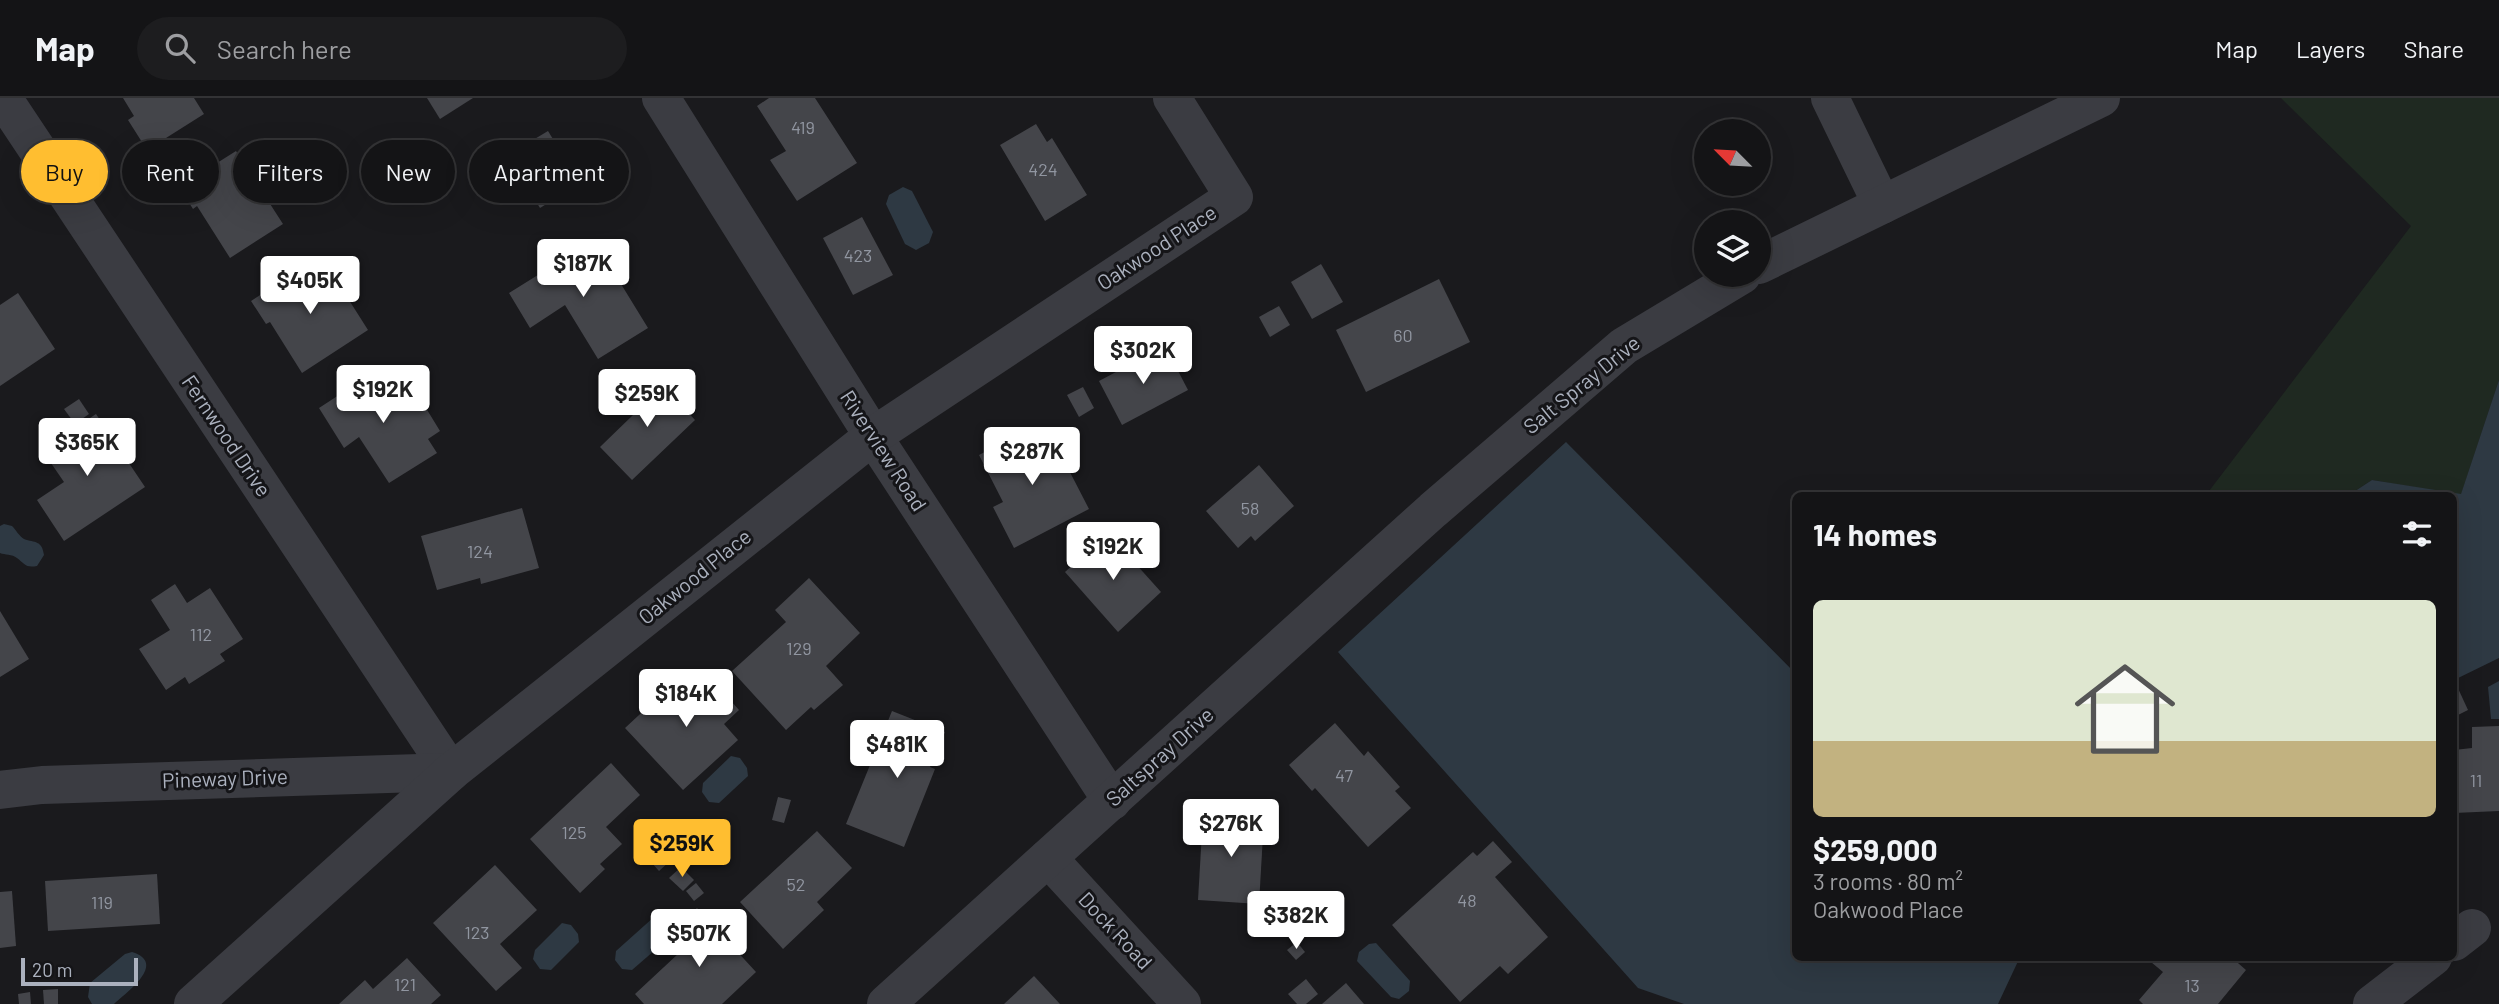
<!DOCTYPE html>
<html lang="en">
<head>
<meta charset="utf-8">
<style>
	:root { --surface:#141416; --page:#1d1d1f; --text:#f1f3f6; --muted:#9d9ea1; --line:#333335; --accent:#ffbe30 }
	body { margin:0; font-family:Barlow,sans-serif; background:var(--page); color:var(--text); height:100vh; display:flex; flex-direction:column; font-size:26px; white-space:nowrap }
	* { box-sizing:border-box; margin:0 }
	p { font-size:23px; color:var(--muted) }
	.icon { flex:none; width:38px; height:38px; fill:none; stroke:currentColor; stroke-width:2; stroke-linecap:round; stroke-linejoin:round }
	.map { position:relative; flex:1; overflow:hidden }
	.drawer { position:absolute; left:1792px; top:394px; width:665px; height:469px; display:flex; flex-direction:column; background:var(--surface); border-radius:10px; box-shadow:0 7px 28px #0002,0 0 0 2px var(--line) }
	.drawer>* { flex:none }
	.banner { position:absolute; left:21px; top:42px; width:665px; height:63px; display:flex; gap:14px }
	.needle { width:46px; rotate:294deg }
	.buttons { position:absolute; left:1694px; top:21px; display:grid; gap:14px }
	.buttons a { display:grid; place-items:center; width:77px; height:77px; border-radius:50%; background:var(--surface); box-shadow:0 7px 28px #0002,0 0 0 2px var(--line); font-size:35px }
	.scale { position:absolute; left:21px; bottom:18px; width:117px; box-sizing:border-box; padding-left:7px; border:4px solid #abb1be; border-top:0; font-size:19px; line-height:24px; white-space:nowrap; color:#abb1be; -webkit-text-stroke:5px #151518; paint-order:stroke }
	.price { position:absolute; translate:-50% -60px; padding:0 16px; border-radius:7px; background:#fff; color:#222; font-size:23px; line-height:46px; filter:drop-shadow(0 2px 4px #0008) }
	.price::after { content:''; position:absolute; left:50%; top:42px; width:21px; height:16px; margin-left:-10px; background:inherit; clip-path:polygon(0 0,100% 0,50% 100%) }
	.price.on { background:var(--accent); color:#111 }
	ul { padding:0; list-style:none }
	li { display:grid; align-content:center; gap:14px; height:371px; padding:0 21px }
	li+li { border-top:2px solid var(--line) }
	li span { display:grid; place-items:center; height:217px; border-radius:10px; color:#555 }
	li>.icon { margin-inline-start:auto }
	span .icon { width:126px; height:126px; fill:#fffc; stroke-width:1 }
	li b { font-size:30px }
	h2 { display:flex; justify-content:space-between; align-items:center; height:84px; padding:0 21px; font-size:30px }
	.tag { padding:0 24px; border-radius:32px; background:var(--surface); box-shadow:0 7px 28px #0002,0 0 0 2px var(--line); font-size:24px; line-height:63px }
	.tag.on { background:var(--accent); color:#111 }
	header { display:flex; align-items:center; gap:42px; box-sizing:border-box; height:98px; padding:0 35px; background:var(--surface); border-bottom:2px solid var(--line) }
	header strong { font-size:33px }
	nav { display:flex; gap:38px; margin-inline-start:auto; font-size:24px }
	.search { width:490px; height:63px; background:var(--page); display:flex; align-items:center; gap:18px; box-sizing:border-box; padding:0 24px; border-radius:38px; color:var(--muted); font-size:26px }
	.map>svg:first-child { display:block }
</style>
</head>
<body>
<header>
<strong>Map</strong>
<div class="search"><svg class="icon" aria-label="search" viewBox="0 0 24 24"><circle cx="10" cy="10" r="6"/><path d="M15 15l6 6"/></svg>Search here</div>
<nav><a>Map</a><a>Layers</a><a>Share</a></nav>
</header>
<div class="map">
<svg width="2499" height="906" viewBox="0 0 2499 906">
	<rect width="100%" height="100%" fill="#1a1a1d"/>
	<path fill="#1f2921" d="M 2281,0 L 2499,0 L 2499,282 L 2461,397 L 2372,382 L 2349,397 L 2206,397 L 2411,128 Z"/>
	<g fill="#2e3943">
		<path d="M 903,89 L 912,93 L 933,134 L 929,145 L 916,152 L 905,146 L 886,106 L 889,97 Z"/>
		<path d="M 2499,282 L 2499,560 L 2454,582 L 2454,397 L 2349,397 L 2372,382 L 2461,396 Z"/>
		<path d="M 1566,344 L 1795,575 L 1796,859 L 2020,859 L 1998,906 L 1684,906 L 1638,890 L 1338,554 Z"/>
		<path d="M 4,426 L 12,428 C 16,432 19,438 24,441 C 35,445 42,442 44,457 L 37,468 C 25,470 25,466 17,460 C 12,456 5,457 0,455 L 0,428 Z"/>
		<path d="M 2499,583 L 2499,621 L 2491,621 L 2488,589 Z"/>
		<path d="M 731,658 L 740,660 L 747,670 L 748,678 L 719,705 L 709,704 L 702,694 L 703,685 Z"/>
		<path d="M 654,819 L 663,821 L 670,831 L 670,839 L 632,872 L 622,871 L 615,862 L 616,853 Z"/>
		<path d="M 562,825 L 571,827 L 578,836 L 579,844 L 551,872 L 540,871 L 533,861 L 535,852 Z"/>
		<path d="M 1376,845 L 1410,883 L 1409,893 L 1399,901 L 1391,899 L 1357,863 L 1359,854 L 1369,846 Z"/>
		<path d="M 132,854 C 168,865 126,895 114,906 L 92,906 L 88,899 L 90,885 L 125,856 Z"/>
	</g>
	<g fill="#44454a">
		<path d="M 123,0 L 194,0 L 204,16 L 147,52 L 128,22 L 134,18 Z"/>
		<path d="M 427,0 L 473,0 L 440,21 Z"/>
		<path d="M 769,0 L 815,0 L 857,65 L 797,103 L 770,62 L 786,53 L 757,8 Z"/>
		<path d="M 1036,26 L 1047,44 L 1052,40 L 1087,97 L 1045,123 L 1000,47 Z"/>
		<path d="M 548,33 L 580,85 L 540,110 L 508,57 Z"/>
		<path d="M 236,53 L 283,126 L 230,160 L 197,108 L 193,111 L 179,89 Z"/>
		<path d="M 862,119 L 893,177 L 853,197 L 823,140 Z"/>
		<path d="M 594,142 L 648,230 L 598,261 L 565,207 L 530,230 L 509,195 Z"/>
		<path d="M 313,163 L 327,185 L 335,180 L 368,232 L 302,275 L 270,224 L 266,226 L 251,203 Z"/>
		<path d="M 1321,166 L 1343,204 L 1312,221 L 1291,184 Z"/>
		<path d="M 1439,181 L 1470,244 L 1366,294 L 1336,232 Z"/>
		<path d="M 18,195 L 55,251 L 0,288 L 0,207 Z"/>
		<path d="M 1279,208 L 1290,227 L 1270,239 L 1259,219 Z"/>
		<path d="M 1165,248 L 1188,292 L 1122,327 L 1099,283 Z"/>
		<path d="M 382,269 L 409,311 L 421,302 L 440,333 L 428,341 L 437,355 L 389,385 L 359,339 L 344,350 L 319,310 Z"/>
		<path d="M 654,278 L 695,322 L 632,382 L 600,349 L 633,317 L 624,307 Z"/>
		<path d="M 1083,289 L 1094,310 L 1079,319 L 1067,297 Z"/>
		<path d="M 79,301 L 89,316 L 75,326 L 64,311 Z"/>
		<path d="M 96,316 L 145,389 L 64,443 L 37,402 L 64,384 L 42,352 Z"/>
		<path d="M 1032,329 L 1046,356 L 1058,351 L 1089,411 L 1014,450 L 993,409 L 1003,404 L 979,357 Z"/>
		<path d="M 1259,367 L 1294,408 L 1255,443 L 1251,438 L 1238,450 L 1206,413 Z"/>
		<path d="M 522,410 L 539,470 L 481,486 L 480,480 L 437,492 L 421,438 Z"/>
		<path d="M 1108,435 L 1161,494 L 1118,534 L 1065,474 Z"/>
		<path d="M 809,480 L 860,535 L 826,568 L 843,587 L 814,612 L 811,609 L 786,632 L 732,573 L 786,524 L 775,512 Z"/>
		<path d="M 175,486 L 187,505 L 210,490 L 243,541 L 220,556 L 225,563 L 189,586 L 185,579 L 166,592 L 139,551 L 170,532 L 151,502 Z"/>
		<path d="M 0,513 L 29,561 L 0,579 Z"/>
		<path d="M 706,575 L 739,612 L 724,626 L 738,642 L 683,692 L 625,630 L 680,579 L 690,590 Z"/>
		<path d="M 2456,586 L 2468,612 L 2454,619 L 2454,587 Z"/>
		<path d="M 892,613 L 945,634 L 930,669 L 935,671 L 904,749 L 846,726 Z"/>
		<path d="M 1335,625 L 1364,658 L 1368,653 L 1400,689 L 1395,693 L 1411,710 L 1368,749 L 1315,690 L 1312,693 L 1289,667 Z"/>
		<path d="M 2499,628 L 2499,713 L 2454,715 L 2454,652 L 2472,650 L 2472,629 Z"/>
		<path d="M 611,665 L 640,697 L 606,729 L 622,746 L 600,766 L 605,771 L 580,795 L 530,741 Z"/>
		<path d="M 778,699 L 791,702 L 784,725 L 772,722 Z"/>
		<path d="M 1203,717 L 1264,720 L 1259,806 L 1198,802 Z"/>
		<path d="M 817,733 L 852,770 L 817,804 L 824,812 L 783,851 L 740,804 Z"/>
		<path d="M 666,737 L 680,754 L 659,773 L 645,757 Z"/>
		<path d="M 1493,743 L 1512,764 L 1495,779 L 1548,839 L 1508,876 L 1500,868 L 1460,904 L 1392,827 L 1473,754 L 1477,758 Z"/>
		<path d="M 495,767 L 537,812 L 500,846 L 522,870 L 496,893 L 433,825 Z"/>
		<path d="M 681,769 L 694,782 L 683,793 L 669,780 Z"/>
		<path d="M 157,776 L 160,826 L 48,833 L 45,783 Z"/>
		<path d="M 696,785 L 704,795 L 694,803 L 686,793 Z"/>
		<path d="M 12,793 L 16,848 L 0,850 L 0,794 Z"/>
		<path d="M 697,810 L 756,874 L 722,906 L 644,906 L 635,896 L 693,842 L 679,827 Z"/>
		<path d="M 1297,844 L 1305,854 L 1296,862 L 1287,852 Z"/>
		<path d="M 2145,859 L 2231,859 L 2246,872 L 2218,906 L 2143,906 L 2139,902 L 2163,874 Z"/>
		<path d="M 407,860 L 441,897 L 431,906 L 339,906 L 365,882 L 373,891 Z"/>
		<path d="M 1034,878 L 1060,906 L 1004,906 Z"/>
		<path d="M 1306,881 L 1318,896 L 1306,906 L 1297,906 L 1288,896 Z"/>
		<path d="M 1346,885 L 1364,906 L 1322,906 Z"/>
		<path d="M 58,891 L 58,906 L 44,906 L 43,892 Z"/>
		<path d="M 30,894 L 31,906 L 19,906 L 18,896 Z"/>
	</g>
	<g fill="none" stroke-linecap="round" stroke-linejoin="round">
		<g stroke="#3b3c42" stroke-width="38">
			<path d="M 3,0 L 451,674"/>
			<path d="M 661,0 L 873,338 L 1112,703"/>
			<path d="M 1830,0 L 1882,107"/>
			<path d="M 1759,167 L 2101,0"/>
			<path d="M 0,692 L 42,687 L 451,674"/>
			<path d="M 1048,760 L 1182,906"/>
			<path d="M 2454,844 L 2472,830"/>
			<path d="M 193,906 L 451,674 L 873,338 L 1234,99 L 1172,0"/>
			<path d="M 886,906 L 1433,412 L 1624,248 L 1742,177"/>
			<path d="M 2372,906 L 2433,859"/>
		</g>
	</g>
	<g text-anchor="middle" stroke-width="6" stroke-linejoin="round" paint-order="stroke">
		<g font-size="18" fill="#9196a1">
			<text x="803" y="36">419</text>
			<text x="1043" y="78">424</text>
			<text x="858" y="164">423</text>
			<text x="1403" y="244">60</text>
			<text x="1250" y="417">58</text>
			<text x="480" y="460">124</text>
			<text x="201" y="543">112</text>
			<text x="799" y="557">129</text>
			<text x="1344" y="684">47</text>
			<text x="2476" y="689">11</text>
			<text x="574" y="741">125</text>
			<text x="796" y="793">52</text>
			<text x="1467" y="809">48</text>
			<text x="102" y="811">119</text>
			<text x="477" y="841">123</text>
			<text x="405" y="893">121</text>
			<text x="2192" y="894">13</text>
		</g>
		<g font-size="21" fill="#abb1be" stroke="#151518">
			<text transform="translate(1157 150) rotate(-33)" y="7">Oakwood Place</text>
			<text transform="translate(1582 287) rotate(-39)" y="7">Salt Spray Drive</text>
			<text transform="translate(226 338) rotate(56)" y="7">Fernwood Drive</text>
			<text transform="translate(883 353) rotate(57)" y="7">Riverview Road</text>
			<text transform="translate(695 479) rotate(-39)" y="7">Oakwood Place</text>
			<text transform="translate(1160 659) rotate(-42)" y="7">Saltspray Drive</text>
			<text transform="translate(225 681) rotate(-2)" y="7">Pineway Drive</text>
			<text transform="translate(1115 833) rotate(47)" y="7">Dock Road</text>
		</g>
	</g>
</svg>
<div class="buttons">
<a><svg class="needle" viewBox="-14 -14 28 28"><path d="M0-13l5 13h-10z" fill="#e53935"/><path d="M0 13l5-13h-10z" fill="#9d9ea1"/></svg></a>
<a><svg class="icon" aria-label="layers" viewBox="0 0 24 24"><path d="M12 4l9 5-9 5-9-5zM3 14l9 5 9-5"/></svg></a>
</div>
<div class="scale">20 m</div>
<b class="price" style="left:583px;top:201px">$187K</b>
<b class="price" style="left:310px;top:218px">$405K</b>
<b class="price" style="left:1143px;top:288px">$302K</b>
<b class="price" style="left:383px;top:327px">$192K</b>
<b class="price" style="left:647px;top:331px">$259K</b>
<b class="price" style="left:87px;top:380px">$365K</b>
<b class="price" style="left:1032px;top:389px">$287K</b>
<b class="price" style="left:1113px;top:484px">$192K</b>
<b class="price" style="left:686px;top:631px">$184K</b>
<b class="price" style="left:897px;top:682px">$481K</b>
<b class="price" style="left:1231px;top:761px">$276K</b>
<b class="price on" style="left:682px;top:781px">$259K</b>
<b class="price" style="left:1296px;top:853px">$382K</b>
<b class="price" style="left:699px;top:871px">$507K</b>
<div class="banner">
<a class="tag on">Buy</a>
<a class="tag">Rent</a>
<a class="tag">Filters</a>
<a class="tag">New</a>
<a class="tag">Apartment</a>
</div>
<section class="drawer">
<h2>14 homes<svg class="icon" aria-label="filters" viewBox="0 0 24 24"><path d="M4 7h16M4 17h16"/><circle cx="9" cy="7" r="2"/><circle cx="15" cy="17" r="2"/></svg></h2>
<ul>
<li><span style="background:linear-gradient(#dfe7d0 65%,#c2b280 0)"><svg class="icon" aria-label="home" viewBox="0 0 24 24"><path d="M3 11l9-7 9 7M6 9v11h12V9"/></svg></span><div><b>$259,000</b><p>3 rooms · 80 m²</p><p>Oakwood Place</p></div></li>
</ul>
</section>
</div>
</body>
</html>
